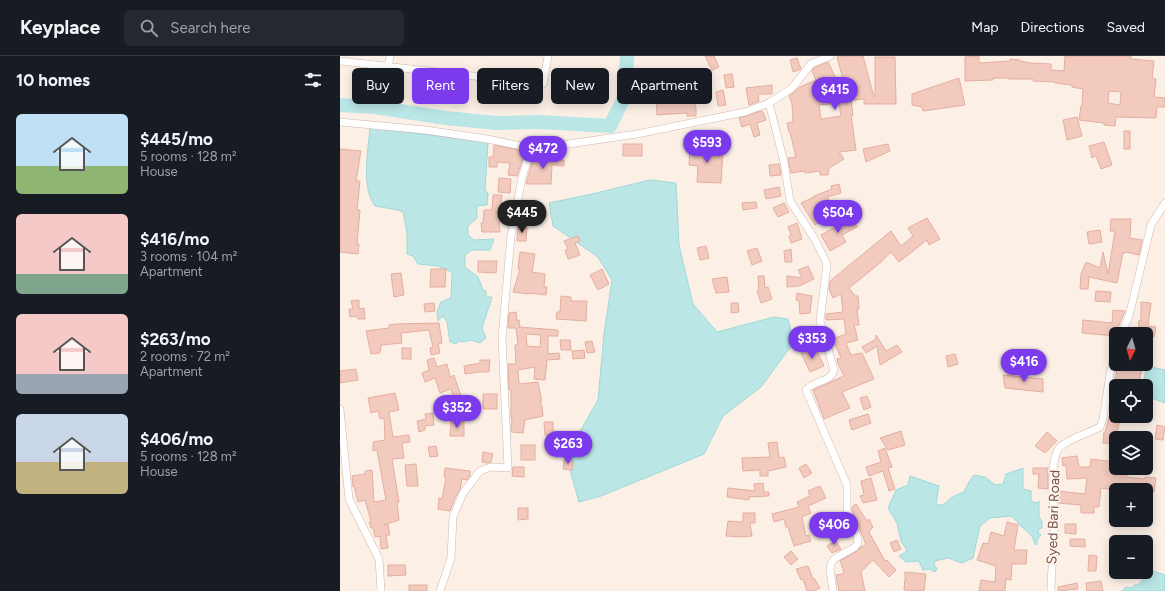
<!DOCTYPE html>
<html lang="en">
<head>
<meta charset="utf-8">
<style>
	:root { --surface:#171b24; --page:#242831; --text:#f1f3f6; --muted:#9ea1a6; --line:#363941; --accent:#7c3aed }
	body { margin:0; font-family:Figtree,sans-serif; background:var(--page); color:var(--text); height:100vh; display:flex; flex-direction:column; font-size:15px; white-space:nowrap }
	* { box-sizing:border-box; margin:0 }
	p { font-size:13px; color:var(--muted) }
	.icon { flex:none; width:22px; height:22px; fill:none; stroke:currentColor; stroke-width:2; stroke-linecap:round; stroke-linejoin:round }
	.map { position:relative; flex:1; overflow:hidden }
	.side { display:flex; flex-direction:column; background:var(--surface); width:340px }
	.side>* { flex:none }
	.hud { position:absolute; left:12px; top:12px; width:380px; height:36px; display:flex; gap:8px }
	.needle { width:26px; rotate:185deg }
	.tools { position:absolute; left:769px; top:271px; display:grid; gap:8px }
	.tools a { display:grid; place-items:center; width:44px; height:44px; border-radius:6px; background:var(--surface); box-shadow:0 2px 10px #0003; font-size:20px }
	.price { position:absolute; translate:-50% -34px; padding:0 9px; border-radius:14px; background:var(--accent); color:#fff; font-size:13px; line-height:26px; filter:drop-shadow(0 1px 2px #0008) }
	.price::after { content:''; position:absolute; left:50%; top:24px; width:12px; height:9px; margin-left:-6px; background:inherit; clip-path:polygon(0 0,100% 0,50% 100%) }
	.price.current { background:#222; color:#fff }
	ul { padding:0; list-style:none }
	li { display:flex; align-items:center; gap:12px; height:100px; padding:0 16px }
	li span { display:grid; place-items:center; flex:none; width:112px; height:80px; border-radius:6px; color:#555 }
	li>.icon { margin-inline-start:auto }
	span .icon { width:48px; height:48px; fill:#fffc; stroke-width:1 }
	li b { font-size:17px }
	h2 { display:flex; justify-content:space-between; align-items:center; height:48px; padding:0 16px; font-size:17px }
	.pill { padding:0 14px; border-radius:6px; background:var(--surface); box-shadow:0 2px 10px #0003; font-size:14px; line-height:36px }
	.pill.current { background:var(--accent); color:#fff }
	header { display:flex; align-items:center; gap:24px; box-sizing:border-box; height:56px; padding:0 20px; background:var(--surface); border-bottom:1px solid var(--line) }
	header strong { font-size:19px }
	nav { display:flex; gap:22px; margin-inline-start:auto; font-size:14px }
	.search { width:280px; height:36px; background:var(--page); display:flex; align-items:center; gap:10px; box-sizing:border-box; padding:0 14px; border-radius:6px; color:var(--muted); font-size:15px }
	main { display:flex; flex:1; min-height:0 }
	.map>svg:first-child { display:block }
</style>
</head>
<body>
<header>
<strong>Keyplace</strong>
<div class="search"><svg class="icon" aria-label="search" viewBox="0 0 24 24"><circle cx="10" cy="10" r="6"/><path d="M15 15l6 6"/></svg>Search here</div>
<nav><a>Map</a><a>Directions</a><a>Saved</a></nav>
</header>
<main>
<section class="side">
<h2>10 homes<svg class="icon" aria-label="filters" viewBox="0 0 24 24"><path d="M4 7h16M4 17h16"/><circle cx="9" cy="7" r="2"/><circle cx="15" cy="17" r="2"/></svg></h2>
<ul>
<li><span style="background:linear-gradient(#bfe0f5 65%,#8fb573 0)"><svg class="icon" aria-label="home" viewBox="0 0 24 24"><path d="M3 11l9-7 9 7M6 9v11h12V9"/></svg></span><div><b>$445/mo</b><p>5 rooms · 128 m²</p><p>House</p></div></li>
<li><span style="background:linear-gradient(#f6c9c9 75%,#7fa58c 0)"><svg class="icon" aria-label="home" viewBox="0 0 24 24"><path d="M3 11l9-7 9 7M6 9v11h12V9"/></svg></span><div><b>$416/mo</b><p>3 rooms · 104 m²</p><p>Apartment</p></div></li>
<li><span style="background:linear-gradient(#f6c9c9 75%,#9aa5b1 0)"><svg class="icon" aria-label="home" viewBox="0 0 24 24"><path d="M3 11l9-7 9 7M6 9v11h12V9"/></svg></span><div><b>$263/mo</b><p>2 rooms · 72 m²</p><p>Apartment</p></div></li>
<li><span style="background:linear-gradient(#c9d6e8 60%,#c2b280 0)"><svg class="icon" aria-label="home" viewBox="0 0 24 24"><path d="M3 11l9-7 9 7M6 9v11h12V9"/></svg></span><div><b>$406/mo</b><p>5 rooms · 128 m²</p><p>House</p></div></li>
</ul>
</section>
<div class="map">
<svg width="825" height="535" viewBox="0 0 825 535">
	<rect width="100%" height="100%" fill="#fcf0e6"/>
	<g fill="#bae6e6" stroke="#a0d8d8">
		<path d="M 30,72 L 148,86 L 145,134 L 148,137 L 147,149 L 137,150 L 137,162 L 128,170 L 128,179 L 134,184 L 154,183 L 150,194 L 132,194 L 125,199 L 125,211 L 138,221 L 143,234 L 146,235 L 146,241 L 152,241 L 142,272 L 146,282 L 140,287 L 131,284 L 124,286 L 118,285 L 116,288 L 110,286 L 107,266 L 103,260 L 98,265 L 97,256 L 101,246 L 111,242 L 112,216 L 98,210 L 78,208 L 73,200 L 67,198 L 67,177 L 63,156 L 58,154 L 35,150 C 21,132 28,94 30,72 Z"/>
		<path d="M 310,124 L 336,127 L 339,189 L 353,248 L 377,276 L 434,261 L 448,263 L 454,286 L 421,331 L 383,360 L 364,398 L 261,440 L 239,446 L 226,400 L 258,344 L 264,278 L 272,224 L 258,201 L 213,170 L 209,147 L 252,138 Z"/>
		<path d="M 810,311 L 825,314 L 825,347 L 806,340 L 806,330 L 803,330 L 806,313 Z"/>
		<path d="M 683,412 L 683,433 L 691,435 L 691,445 L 696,447 L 699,445 L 699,461 L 702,466 L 702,472 L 699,473 L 698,476 L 701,479 L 697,484 L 697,488 L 695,489 C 693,479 689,477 682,471 C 678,468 675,463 671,460 L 650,462 L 640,470 L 633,502 L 622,507 L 608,502 L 595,505 L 594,508 L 597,513 L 595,516 L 589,513 L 583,514 L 579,505 L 566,506 L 559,500 L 567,495 L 561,485 L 557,467 L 548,452 L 556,434 L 568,429 L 570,420 L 599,430 L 596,447 L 598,449 L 603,449 L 612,441 L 624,436 L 629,426 L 634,419 L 645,421 L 655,429 L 663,428 L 666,418 Z"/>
		<path d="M 811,509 L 813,515 L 825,519 L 825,535 L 782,535 L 786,531 L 793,532 L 794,529 L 798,529 L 804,522 L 802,517 L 806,516 L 806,514 Z"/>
	</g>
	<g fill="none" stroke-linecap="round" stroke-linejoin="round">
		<path stroke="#bae6e6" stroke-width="14" d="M 0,49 L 34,51 L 106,62 L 156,67 L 200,66 L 270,70 L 285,40 L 287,0"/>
	</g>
	<g fill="#f2cabe" stroke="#e5ae9e" fill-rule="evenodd">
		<path d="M 365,0 L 374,0 L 379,11 L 372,14 Z"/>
		<path d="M 505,0 L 523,0 L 534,41 L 535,41 L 535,1 L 555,1 L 556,48 L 524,48 L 524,43 L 511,44 L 513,59 L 511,59 L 516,94 L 499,96 L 504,103 L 489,112 L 488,119 L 480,119 L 480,115 L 465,117 L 465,115 L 451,117 L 448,102 L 456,101 L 450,76 L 449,76 L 447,67 L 453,66 L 452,47 L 449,40 L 460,31 L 476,24 L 472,15 L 474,12 L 488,6 L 504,39 L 507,38 L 497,1 ZM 499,47 L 501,60 L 481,63 L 479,49 Z"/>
		<path d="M 639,0 L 639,7 L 670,5 L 670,3 L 680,4 L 680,5 L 691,7 L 711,8 L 711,14 L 724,15 L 725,0 L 791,0 L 791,3 L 814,5 L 812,22 L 816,23 L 814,41 L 825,42 L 825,51 L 817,51 L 816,62 L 776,61 L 775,70 L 764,69 L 764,67 L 739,64 L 741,50 L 742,50 L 743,33 L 732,31 L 732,29 L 715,27 L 715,26 L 693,25 L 693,23 L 669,23 L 669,22 L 653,22 L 653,24 L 625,25 L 625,1 ZM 769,35 L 781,36 L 780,49 L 768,47 Z"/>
		<path d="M 457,2 L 461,13 L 453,16 L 450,4 Z"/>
		<path d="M 392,18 L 394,31 L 386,32 L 384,19 Z"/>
		<path d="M 341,20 L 341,26 L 356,27 L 355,51 L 356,51 L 356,60 L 347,60 L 347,57 L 317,59 L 316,38 L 300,39 L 300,22 Z"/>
		<path d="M 619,22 L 625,49 L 583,55 L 582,51 L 572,49 L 572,38 Z"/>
		<path d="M 432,29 L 432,38 L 418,38 L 419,45 L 409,49 L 406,32 Z"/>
		<path d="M 383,34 L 386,49 L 378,50 L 376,36 Z"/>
		<path d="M 421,55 L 423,56 L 426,64 L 417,67 L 420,79 L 414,81 L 410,68 L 402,71 L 399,62 Z"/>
		<path d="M 737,61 L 742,80 L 727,84 L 723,64 Z"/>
		<rect x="784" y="75" width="6" height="18"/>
		<path d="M 764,86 L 772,109 L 761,113 L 756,100 L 752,102 L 749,90 Z"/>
		<rect x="283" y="88" width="19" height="12"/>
		<path d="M 548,88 L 550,95 L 526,106 L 523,93 Z"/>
		<path d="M 154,89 L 183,95 L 182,99 L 184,99 L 177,120 L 168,119 L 170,107 L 157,106 L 157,111 L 149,111 L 149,101 L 153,101 Z"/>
		<path d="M 350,92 L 383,94 L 381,127 L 357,126 L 358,110 L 349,109 Z"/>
		<path d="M 0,93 L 21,95 L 16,125 L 20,125 L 17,154 L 20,154 L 17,188 L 19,188 L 18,198 L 0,196 Z"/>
		<path d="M 194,100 L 224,104 L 224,110 L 212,109 L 211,128 L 186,128 Z"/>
		<path d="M 439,108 L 441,119 L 430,120 L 429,109 Z"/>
		<path d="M 159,122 L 171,123 L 170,137 L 158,136 Z"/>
		<path d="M 499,128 L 501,137 L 487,141 L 496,155 L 475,169 L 461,147 L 474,141 L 474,140 L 492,133 L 491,130 Z"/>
		<path d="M 439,131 L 441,140 L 426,143 L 424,134 Z"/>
		<path d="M 153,139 L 162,139 L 159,167 L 160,176 L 142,176 L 141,167 L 143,167 L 144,154 L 152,154 Z"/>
		<path d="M 416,146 L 417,152 L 403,154 L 402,147 Z"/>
		<path d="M 444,147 L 449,156 L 438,161 L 433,152 Z"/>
		<path d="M 183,149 L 194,149 L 194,160 L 183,161 Z"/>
		<path d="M 512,162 L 517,171 L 502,179 L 506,186 L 490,195 L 481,179 Z"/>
		<path d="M 587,162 L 600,183 L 589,189 L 587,184 L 559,206 L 551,196 L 540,207 L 509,232 L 515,240 L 518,240 L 519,253 L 517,253 L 519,269 L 514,269 L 518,284 L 506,287 L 511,299 L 522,297 L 534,323 L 502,336 L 510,352 L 484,363 L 473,334 L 504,320 L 498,308 L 497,303 L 501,302 L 493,283 L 506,278 L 504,263 L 486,264 L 486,258 L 503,256 L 501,238 L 493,242 L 489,233 L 490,225 L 551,175 L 561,190 L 573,180 L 568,172 Z"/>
		<path d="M 771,163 L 791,163 L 790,182 L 802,184 L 799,199 L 786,196 L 785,197 L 783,197 L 777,227 L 749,221 L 748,233 L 740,233 L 741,218 L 746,206 L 760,212 L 763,196 L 768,218 L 775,175 L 770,175 Z"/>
		<path d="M 457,167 L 462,183 L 451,187 L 449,180 L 451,179 L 448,171 Z"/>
		<path d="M 178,171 L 187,171 L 186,185 L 177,185 Z"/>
		<path d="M 760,174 L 762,186 L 749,188 L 747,176 Z"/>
		<path d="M 238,180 L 240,185 L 235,187 L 240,199 L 228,203 L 225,194 L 228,193 L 224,185 Z"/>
		<path d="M 366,190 L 369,202 L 360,204 L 357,192 Z"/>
		<path d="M 417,192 L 422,205 L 412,209 L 407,195 Z"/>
		<path d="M 451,193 L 452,206 L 445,206 L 444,195 Z"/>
		<path d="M 180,196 L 195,198 L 192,216 L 205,218 L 204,231 L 207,231 L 206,239 L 189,237 L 189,238 L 173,236 L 180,213 L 178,213 Z"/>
		<path d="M 138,205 L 157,205 L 156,217 L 138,216 Z"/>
		<path d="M 468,210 L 474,223 L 459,230 L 447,231 L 447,220 L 462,222 L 458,214 Z"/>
		<path d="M 91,213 L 106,213 L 105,231 L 90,231 Z"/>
		<path d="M 262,213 L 269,228 L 258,234 L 250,219 Z"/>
		<path d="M 61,217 L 64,239 L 54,241 L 51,218 Z"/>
		<path d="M 418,220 L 424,220 L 425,232 L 428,231 L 432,243 L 421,247 L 417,235 L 419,234 Z"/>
		<path d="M 387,221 L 389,236 L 376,237 L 372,223 Z"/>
		<path d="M 756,235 L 771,236 L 770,246 L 755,245 Z"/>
		<path d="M 457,237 L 472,240 L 470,257 L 460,258 L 459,245 L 456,244 Z"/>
		<path d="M 221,240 L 231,241 L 231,245 L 247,245 L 246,265 L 216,263 L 217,256 L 220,256 Z"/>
		<path d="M 19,244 L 19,253 L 24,252 L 25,263 L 18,263 L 17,260 L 10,261 L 9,253 L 13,253 L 11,245 Z"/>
		<path d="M 801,246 L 811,247 L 808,270 L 816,271 L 814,281 L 806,278 L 798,278 L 799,264 L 801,265 Z"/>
		<path d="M 94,247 L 95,255 L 85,256 L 84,248 Z"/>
		<path d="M 391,247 L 398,247 L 399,256 L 391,257 Z"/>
		<path d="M 773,254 L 785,255 L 776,276 L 776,280 L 742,277 L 743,264 L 772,267 Z"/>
		<path d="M 176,256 L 177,265 L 179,264 L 180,271 L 179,271 L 218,274 L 218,280 L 208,280 L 208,298 L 219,297 L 220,303 L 207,304 L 205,324 L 194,323 L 195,311 L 178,314 L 179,328 L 198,326 L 201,341 L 201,350 L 202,350 L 203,360 L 185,364 L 183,377 L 171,376 L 172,363 L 171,363 L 171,334 L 169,334 L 168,308 L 176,308 L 175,289 L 178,289 L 176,272 L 168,272 L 169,257 ZM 186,278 L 201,279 L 200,291 L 187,290 Z"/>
		<path d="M 99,267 L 102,287 L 98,288 L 100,297 L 91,299 L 90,292 L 93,291 L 89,274 L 61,277 L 62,287 L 41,289 L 40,297 L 31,298 L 26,275 L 49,272 L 49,269 L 55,268 Z"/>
		<path d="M 536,279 L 546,295 L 557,289 L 562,296 L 540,309 L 537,290 L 526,297 L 522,291 L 536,283 Z"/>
		<path d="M 220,284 L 230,284 L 231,294 L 221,294 Z"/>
		<path d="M 252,285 L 255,296 L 247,297 L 245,286 Z"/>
		<path d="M 475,291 L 484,310 L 470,316 L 461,297 Z"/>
		<rect x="62" y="292" width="9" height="11"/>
		<path d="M 244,294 L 245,302 L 233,303 L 232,295 Z"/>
		<path d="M 615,298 L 618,308 L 608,311 L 606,300 Z"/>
		<path d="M 94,302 L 97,311 L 107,308 L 110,321 L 114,319 L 124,349 L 116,351 L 111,333 L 100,337 L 95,322 L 85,326 L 82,317 L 89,314 L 87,304 Z"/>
		<path d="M 140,304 L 150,304 L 149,316 L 140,316 L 125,318 L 124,310 L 140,307 Z"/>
		<path d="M 778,308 L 803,308 L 798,330 L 776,330 L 776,360 L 781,360 L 777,376 L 788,377 L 788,382 L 776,382 L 776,388 L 763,387 L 764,376 L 765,376 L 773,347 L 771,346 Z"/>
		<path d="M 16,313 L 18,324 L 0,327 L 0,315 Z"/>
		<path d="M 663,319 L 703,323 L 703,336 L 665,332 Z"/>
		<path d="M 55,337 L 59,354 L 49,356 L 53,381 L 69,379 L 70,386 L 62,387 L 64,402 L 52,403 L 59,446 L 57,446 L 59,464 L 44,469 L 48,469 L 50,479 L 46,479 L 48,492 L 41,493 L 40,480 L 35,481 L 33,472 L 31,472 L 29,466 L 31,465 L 25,444 L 18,446 L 14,430 L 13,431 L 12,420 L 25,418 L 25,415 L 32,414 L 34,446 L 46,444 L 37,394 L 33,395 L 33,386 L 45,384 L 44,362 L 40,363 L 38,355 L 31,357 L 28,342 Z"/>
		<rect x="143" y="338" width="14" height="15"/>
		<path d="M 527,340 L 531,351 L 524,354 L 520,342 Z"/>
		<path d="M 93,357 L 94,369 L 85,370 L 85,374 L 79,376 L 77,365 L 86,363 L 85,358 Z"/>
		<path d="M 528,358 L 531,367 L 512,374 L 509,364 Z"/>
		<path d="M 111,365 L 124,365 L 124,380 L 110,380 Z"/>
		<path d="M 204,366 L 213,366 L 213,380 L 205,379 Z"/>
		<path d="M 817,369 L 825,371 L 823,384 L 815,383 Z"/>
		<path d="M 561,375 L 565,389 L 548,394 L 540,382 Z"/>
		<path d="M 707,376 L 717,385 L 705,397 L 695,390 Z"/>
		<path d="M 437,386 L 439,402 L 444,401 L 446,411 L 428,415 L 428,420 L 420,420 L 420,414 L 403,415 L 402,402 L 430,401 L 428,387 Z"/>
		<rect x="181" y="389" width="14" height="15"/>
		<path d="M 96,390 L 98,400 L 90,401 L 88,391 Z"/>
		<path d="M 545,392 L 552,411 L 548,412 L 555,433 L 549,435 L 543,415 L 529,420 L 526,411 L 541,406 L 538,395 Z"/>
		<path d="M 143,396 L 153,398 L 151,406 L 147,407 L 142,406 Z"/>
		<path d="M 737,400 L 739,411 L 750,411 L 751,403 L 775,406 L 775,412 L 788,412 L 786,421 L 804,423 L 805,421 L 816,422 L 814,436 L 806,435 L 806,434 L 787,433 L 787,434 L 773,434 L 761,432 L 759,451 L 754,451 L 754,457 L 741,457 L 741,449 L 718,447 L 718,435 L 745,438 L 747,422 L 727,423 L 726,409 L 723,410 L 722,402 Z"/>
		<path d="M 224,404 L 233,405 L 232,414 L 223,413 Z"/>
		<path d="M 76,408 L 78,430 L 67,430 L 65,409 Z"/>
		<path d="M 466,408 L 472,417 L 464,422 L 459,412 Z"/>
		<path d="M 173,411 L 184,411 L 184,421 L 172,420 Z"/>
		<path d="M 105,412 L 130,415 L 130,420 L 127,424 L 122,423 L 120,433 L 115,442 L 110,455 L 98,453 L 99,442 L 102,443 L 106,422 L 104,421 Z"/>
		<path d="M 693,412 L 708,412 L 708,433 L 698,432 L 699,418 L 693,418 Z"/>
		<path d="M 531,422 L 537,444 L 523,447 L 520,440 L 524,439 L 521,425 Z"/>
		<path d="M 423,427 L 424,436 L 429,436 L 429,440 L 409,441 L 409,444 L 387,441 L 388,432 L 415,435 L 414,428 Z"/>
		<path d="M 480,430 L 486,442 L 468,450 L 471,457 L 462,461 L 466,480 L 469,479 L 471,485 L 454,490 L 448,471 L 446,471 L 444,463 L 434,466 L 432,458 L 459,451 L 457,446 L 470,440 L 468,435 Z"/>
		<path d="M 516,448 L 527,465 L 529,463 L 533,471 L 529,476 L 545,505 L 547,504 L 556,514 L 549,521 L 533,504 L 521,516 L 525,535 L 499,535 L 496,519 L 503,518 L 503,517 L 504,516 L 500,505 L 517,495 L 521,491 L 526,489 L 512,453 L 512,451 Z"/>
		<path d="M 178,452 L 188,452 L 188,463 L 178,464 Z"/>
		<path d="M 403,457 L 415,457 L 415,467 L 410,467 L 412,480 L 404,481 L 386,480 L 388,465 L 403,466 Z"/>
		<path d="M 667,466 L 678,469 L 674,494 L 687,494 L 686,508 L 672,508 L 671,524 L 666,523 L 665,535 L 639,535 L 641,524 L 655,526 L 656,510 L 637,504 L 643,487 L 648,488 L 651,476 L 664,480 Z"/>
		<path d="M 725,468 L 736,468 L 736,478 L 725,477 Z"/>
		<path d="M 493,481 L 501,493 L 492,497 L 487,490 L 493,486 L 491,482 Z"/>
		<path d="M 730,483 L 745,483 L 745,491 L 730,490 Z"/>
		<path d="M 557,484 L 561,493 L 554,496 L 550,487 Z"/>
		<path d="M 451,495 L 458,503 L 451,509 L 444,501 Z"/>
		<path d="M 749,499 L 757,500 L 756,515 L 748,515 Z"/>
		<path d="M 48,509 L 65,509 L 66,519 L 48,520 Z"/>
		<path d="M 468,510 L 473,523 L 474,522 L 480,532 L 474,535 L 467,535 L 463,523 L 461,524 L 456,513 Z"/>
		<path d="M 565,516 L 586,518 L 584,535 L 564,534 L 565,523 L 567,525 L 565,522 Z"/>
		<path d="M 761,525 L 763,535 L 747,535 L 746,527 Z"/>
		<path d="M 737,527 L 738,533 L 718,535 L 718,531 Z"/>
		<rect x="69" y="529" width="18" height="6"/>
	</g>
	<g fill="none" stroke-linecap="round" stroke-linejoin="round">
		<g stroke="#d0b8ae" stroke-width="8">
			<g id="minor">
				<path d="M 0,5 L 203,28 L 208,0"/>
				<path d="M 48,11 L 50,0"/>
				<path d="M 429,47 L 444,106 L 450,145 L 474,182 L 487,208 L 480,265 L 494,314 C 492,326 474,324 466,334 L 507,429 L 507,454 L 517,481 L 518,487 L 515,491 L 494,503 L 491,508 L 490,513 L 493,535"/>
				<path d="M 0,66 L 85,74 L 147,83 L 191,92 L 215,90 L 297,78 L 405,56 L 429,47 L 452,32 L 471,8 L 490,0"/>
				<path d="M 781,278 L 789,260 L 811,169 L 825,147"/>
				<path d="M 0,353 L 9,443 L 39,503 L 41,535"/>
				<path d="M 100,535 L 111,502 L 113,461 L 123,437 L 140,415 L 151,411 L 168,412 L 162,282 L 171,180 L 182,122 L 191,92"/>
				<path d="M 711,535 C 711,515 714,494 714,474 C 715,456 708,406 719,392 C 727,383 749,377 760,371 L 763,363 L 770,318 L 776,294"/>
			</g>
		</g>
		<use href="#minor" stroke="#fff" stroke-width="7"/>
	</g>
	<g text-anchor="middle" stroke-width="3" stroke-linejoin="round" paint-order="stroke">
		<g font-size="14" fill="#76534a" stroke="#fff5ed">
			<text transform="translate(713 461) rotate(-88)" y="5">Syed Bari Road</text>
		</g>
	</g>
</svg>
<div class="tools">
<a><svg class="needle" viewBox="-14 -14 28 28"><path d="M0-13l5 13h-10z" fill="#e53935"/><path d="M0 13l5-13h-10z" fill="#9ea1a6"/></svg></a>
<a><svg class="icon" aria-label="locate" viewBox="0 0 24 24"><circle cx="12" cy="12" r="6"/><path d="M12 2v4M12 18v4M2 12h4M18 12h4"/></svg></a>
<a><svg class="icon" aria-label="layers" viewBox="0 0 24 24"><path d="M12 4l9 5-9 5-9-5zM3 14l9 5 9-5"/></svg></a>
<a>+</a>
<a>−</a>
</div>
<b class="price" style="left:495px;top:55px">$415</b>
<b class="price" style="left:367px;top:108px">$593</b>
<b class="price" style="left:203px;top:114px">$472</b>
<b class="price current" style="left:182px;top:178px">$445</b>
<b class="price" style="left:498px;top:178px">$504</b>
<b class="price" style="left:472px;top:304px">$353</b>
<b class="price" style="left:684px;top:327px">$416</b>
<b class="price" style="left:117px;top:373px">$352</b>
<b class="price" style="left:228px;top:409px">$263</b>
<b class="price" style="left:494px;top:490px">$406</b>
<div class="hud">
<a class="pill">Buy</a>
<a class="pill current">Rent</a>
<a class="pill">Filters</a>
<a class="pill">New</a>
<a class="pill">Apartment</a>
</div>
</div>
</main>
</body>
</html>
